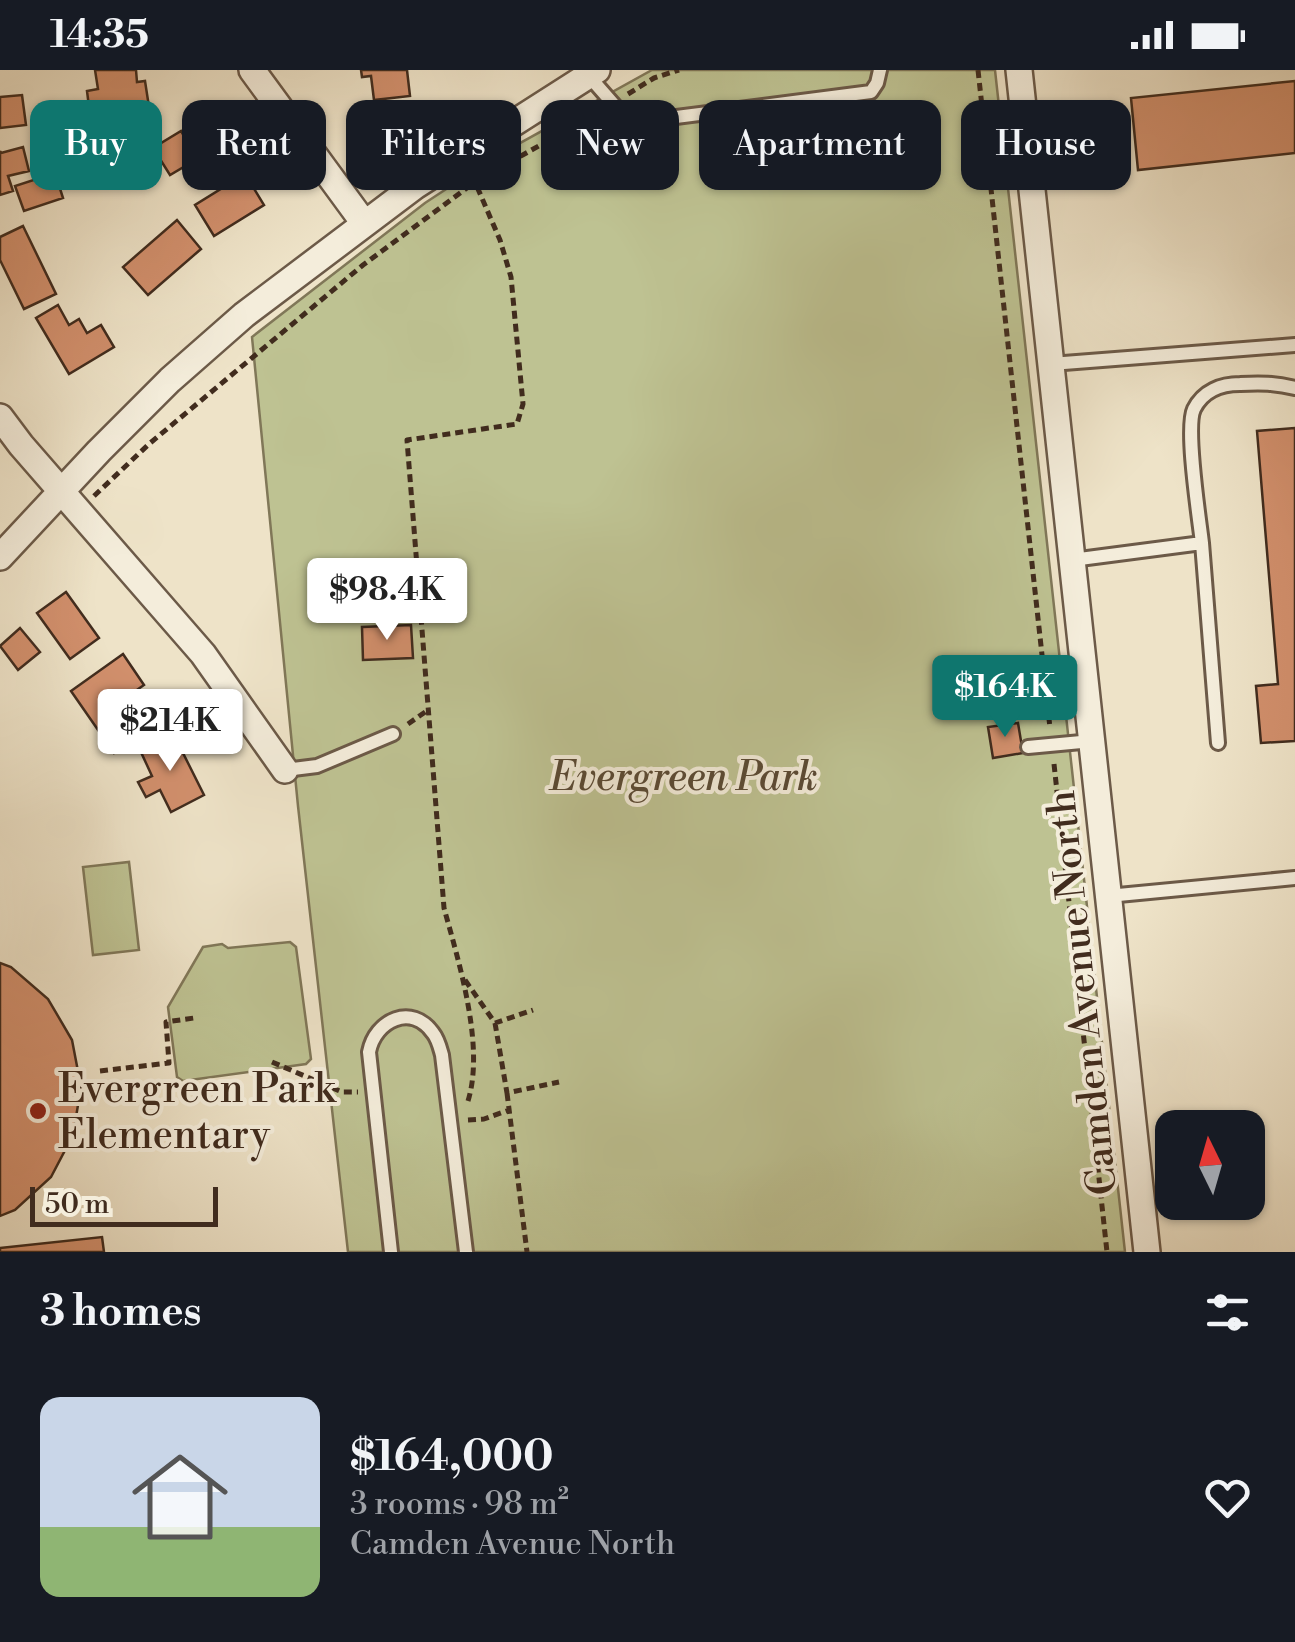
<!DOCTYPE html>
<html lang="en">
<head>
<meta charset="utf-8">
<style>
	:root { --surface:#171b24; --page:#242831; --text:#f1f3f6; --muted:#9ea1a6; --line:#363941; --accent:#0f766e }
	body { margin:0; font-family:"Libre Bodoni",serif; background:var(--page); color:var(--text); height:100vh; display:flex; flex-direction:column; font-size:38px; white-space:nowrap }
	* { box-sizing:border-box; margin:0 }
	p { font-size:32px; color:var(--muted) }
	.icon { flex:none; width:55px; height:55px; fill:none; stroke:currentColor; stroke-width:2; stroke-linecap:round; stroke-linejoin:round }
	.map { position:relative; height:1182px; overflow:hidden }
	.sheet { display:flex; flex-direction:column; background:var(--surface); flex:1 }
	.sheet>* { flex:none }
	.banner { position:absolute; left:30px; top:30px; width:1235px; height:90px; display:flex; gap:20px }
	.needle { width:65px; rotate:355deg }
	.controls { position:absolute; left:1155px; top:1040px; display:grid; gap:20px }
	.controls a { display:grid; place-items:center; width:110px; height:110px; border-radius:20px; background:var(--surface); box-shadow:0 2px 8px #0004; font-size:50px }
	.scale { position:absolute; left:30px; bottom:25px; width:188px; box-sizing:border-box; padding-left:10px; border:5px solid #412c1e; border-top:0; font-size:28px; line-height:35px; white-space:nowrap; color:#412c1e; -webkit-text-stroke:8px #f4eddb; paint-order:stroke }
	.price { position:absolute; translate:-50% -85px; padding:0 22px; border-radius:10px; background:#fff; color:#222; font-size:32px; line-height:65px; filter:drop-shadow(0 2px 5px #0008) }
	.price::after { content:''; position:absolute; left:50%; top:60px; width:30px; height:22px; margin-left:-15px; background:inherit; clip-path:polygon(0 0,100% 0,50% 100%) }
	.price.on { background:var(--accent); color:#fff }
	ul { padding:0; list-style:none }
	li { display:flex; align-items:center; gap:30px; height:250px; padding:0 40px }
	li+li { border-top:2px solid var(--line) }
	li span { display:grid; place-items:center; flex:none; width:280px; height:200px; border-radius:20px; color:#555 }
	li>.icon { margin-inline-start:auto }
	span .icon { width:120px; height:120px; fill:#fffc; stroke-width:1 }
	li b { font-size:42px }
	h2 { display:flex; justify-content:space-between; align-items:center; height:120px; padding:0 40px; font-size:42px }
	.pill { padding:0 35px; border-radius:20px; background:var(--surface); box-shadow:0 2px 8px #0004; font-size:35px; line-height:90px }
	.pill.on { background:var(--accent); color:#fff }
	.status { display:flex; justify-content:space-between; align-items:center; height:70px; padding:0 50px; background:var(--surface); direction:ltr }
	.status svg { height:28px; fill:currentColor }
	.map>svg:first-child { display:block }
	.green { fill:#bec292; stroke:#807758; stroke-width:2.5 }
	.building { fill:#d18f6c; stroke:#412c1e; stroke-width:2.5 }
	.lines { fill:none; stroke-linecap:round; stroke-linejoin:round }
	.lane-casing { stroke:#6c5a48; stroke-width:18 }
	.street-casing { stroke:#6c5a48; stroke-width:30 }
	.path { stroke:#412c1e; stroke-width:5; stroke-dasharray:8 5; stroke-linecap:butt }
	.lane { stroke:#f4eddb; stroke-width:12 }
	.street { stroke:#f4eddb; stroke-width:25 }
	.poi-dot { fill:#8f2418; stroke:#f4eddb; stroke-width:4 }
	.labels { text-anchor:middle; stroke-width:8; stroke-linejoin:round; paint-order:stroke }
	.park-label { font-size:40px; font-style:italic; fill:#5a4a35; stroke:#f4eddb }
	.street-label { font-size:40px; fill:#412c1e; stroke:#f4eddb }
	.poi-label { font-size:40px; fill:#412c1e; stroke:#f4eddb; text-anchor:start }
</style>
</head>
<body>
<div class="status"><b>14:35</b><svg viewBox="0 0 49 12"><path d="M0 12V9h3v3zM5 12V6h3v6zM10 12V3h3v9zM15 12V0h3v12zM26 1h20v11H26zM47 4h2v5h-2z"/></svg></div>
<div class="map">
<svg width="1295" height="1182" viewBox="0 0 1295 1182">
	<rect width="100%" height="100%" fill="#eee3c8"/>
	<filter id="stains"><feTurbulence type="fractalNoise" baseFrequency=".002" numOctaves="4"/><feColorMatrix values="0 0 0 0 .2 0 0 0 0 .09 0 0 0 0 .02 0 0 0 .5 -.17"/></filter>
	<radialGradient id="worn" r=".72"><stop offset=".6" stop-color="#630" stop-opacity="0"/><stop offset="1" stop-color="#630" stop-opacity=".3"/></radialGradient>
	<path class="green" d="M652 0H995L1125 1182H348L298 736 252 267 425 133 495 87Z
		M129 792 139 880 93 885 83 797Z
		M290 872 296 877 311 989 306 994 183 1011 177 1007 168 937 203 877 222 874 228 878Z"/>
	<path class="building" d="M95 0H136L137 12 145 11 149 37 90 45 87 21 98 19Z
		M361 0H407L410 26 374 30 371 6 362 7Z
		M1295 11V83L1138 100 1131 28Z
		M22 25 26 55 0 58V27Z
		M110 57 129 81 104 100 86 77Z
		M181 61 197 89 170 105 153 78Z
		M23 77 29 101 8 106 13 121 0 125V81L1 83Z
		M55 103 63 128 24 141 15 116Z
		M245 104 264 135 214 166 195 135Z
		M177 150 201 179 148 225 123 197Z
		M23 156 56 224 24 239 0 190V167Z
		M58 235 69 255 79 249 87 263 101 255 114 277 69 304 36 248Z
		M1295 358V671L1261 673 1256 616 1278 614 1257 361Z
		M66 522 99 568 70 589 37 543Z
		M411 555 413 588 363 590 362 557Z
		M20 558 40 582 18 600 0 576Z
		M123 584 144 615 121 631 143 663 114 683 71 621Z
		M1018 653 1023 683 993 688 988 657Z
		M173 663 204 725 171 742 160 720 146 727 138 712 152 706 140 680Z
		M0 893 11 897 48 929 72 970 81 1017 73 1065 51 1107 15 1140 0 1146Z
		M102 1167 104 1182H0V1178Z"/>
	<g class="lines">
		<defs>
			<path id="lane" d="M588 5 623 45 637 52 871 22 877 13 880 0
				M1051 294 1295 275
				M1202 473 1218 673
				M1072 490 1202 473C1199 447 1185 358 1194 339 1203 321 1221 314 1240 314 1260 313 1276 313 1295 318
				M1028 677 1092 671
				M285 700 317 696 393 664
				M1108 826 1295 808
				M391 1182 369 982C375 950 412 933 433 963 438 969 440 978 442 985L466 1182"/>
			<path id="street" d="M252 0 364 153
				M1019 0 1147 1182
				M0 347 21 375 203 584 285 700
				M0 487 99 381 170 310 244 245 415 116 597 0"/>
		</defs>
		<use href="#lane" class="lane-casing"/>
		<use href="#street" class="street-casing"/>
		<path class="path" d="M978 0 1050 658
			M628 24 654 8 679 0
			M94 426 149 374 363 195 475 112 597 43
			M408 654 428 640
			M1054 694 1107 1182
			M465 910 495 953 533 940
			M495 953 507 1023 559 1012
			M272 992 342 1022H358
			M100 1001 169 993 166 952 194 948
			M507 1023 527 1182
			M468 1031C485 976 459 893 444 838L407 370 517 354 523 334 511 207 500 170 475 112
			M468 1050 484 1049 509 1040"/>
		<use href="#lane" class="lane"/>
		<use href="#street" class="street"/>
	</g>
	<circle class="poi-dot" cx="38" cy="1041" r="10"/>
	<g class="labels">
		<g class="park-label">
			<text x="684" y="720">Evergreen Park</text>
		</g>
		<g class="street-label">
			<text transform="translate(1081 923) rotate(-96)" y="14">Camden Avenue North</text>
		</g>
		<g class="poi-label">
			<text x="58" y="1032">Evergreen Park<tspan x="58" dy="46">Elementary</tspan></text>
		</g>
	</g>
	<rect width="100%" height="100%" filter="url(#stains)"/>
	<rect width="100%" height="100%" fill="url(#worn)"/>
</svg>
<div class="controls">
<a><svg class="needle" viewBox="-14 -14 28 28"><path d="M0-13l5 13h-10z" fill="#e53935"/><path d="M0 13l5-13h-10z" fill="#9ea1a6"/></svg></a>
</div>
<div class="scale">50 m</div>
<b class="price" style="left:387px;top:573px">$98.4K</b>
<b class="price on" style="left:1005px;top:670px">$164K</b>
<b class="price" style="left:170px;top:704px">$214K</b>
<div class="banner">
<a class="pill on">Buy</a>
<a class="pill">Rent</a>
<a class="pill">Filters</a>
<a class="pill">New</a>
<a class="pill">Apartment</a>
<a class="pill">House</a>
</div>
</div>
<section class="sheet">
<h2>3 homes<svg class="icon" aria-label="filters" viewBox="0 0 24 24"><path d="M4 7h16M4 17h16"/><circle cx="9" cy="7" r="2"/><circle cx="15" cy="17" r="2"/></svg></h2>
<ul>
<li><span style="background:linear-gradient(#c9d6e8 65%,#8fb573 0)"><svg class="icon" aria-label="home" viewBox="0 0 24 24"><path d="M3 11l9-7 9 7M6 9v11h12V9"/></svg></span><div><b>$164,000</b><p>3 rooms · 98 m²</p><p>Camden Avenue North</p></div><svg class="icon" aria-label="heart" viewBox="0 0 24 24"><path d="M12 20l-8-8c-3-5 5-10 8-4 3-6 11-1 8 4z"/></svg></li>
</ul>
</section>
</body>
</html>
